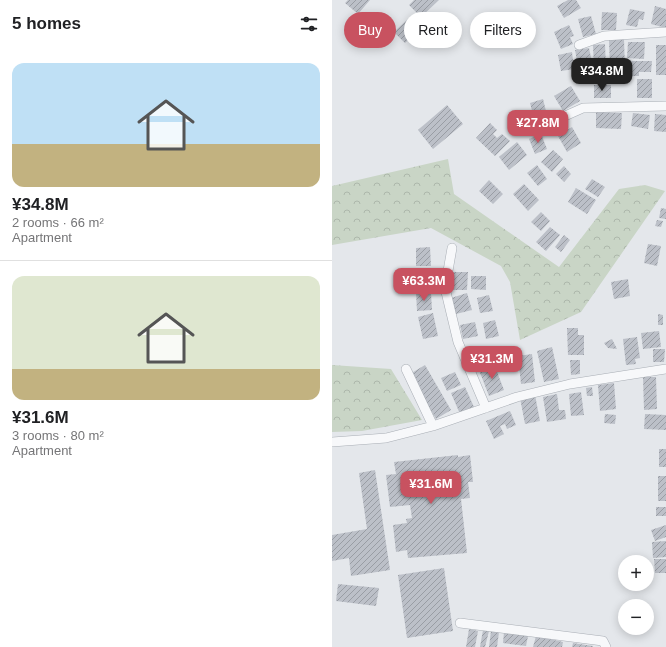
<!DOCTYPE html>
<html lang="en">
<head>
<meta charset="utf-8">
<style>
	:root { --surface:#fff; --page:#f2f2f2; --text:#202124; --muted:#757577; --line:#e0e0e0; --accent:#c85260 }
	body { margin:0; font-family:Helvetica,sans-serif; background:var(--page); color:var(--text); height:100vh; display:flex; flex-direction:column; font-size:15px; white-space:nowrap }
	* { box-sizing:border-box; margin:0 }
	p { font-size:13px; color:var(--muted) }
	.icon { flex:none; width:22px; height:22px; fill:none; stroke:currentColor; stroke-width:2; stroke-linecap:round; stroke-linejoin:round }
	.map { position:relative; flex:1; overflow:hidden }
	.side { display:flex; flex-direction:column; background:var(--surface); width:332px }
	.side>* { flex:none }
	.banner { position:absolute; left:12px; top:12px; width:262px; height:36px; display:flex; gap:8px }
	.tools { position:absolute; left:286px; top:555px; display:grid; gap:8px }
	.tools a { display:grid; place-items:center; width:36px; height:36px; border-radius:50%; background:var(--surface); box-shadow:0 2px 10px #0003; font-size:20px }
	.price { position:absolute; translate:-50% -34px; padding:0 9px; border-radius:8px; background:var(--accent); color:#fff; font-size:13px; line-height:26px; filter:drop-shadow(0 1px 2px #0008) }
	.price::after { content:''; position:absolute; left:50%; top:24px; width:12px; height:9px; margin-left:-6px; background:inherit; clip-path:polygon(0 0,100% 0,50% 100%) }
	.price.active { background:#222; color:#fff }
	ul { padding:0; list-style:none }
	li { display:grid; align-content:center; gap:8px; height:212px; padding:0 12px }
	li+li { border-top:1px solid var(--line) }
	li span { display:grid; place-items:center; height:124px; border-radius:12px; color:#555 }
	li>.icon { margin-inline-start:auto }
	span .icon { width:72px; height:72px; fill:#fffc; stroke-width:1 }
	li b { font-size:17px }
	h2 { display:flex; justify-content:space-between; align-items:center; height:48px; padding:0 12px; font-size:17px }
	.tag { padding:0 14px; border-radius:18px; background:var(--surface); box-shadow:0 2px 10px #0003; font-size:14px; line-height:36px }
	.tag.active { background:var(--accent); color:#fff }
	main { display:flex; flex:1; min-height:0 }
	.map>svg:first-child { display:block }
	.forest { fill:url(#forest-crowns) }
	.building { fill:url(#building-hatch) }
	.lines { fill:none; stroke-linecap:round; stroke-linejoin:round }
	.minor-casing { stroke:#a9aeb5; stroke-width:10 }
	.minor { stroke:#f7f8fa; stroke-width:9 }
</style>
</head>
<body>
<main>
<section class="side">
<h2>5 homes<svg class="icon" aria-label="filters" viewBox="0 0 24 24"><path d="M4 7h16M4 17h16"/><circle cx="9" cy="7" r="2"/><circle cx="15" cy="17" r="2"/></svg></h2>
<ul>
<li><span style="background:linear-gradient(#bfe0f5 65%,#c2b280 0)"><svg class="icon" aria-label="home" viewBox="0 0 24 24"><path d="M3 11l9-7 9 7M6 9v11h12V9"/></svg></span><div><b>¥34.8M</b><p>2 rooms · 66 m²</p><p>Apartment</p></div></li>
<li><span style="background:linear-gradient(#dfe7d0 75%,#c2b280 0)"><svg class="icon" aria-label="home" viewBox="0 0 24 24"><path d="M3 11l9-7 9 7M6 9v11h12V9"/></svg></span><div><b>¥31.6M</b><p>3 rooms · 80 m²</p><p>Apartment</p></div></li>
</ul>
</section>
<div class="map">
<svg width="334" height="647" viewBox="0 0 334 647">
	<defs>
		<pattern id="forest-crowns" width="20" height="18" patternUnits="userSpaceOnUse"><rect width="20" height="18" fill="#c9d5c6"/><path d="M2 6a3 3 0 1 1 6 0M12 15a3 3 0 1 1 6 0" fill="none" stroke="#adb7ab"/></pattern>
		<pattern id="building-hatch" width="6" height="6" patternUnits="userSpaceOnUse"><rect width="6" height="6" fill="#bcc0c8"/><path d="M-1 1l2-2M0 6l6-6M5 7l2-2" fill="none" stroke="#999da4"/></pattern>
	</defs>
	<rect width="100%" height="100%" fill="#e4e7eb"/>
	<path class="forest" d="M116 159 122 194 227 267 287 189 313 185 333 191 249 312 188 340 178 282 169 266 99 228 0 245V186Z
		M0 365 59 369 90 420 30 431 0 432Z"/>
	<path class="building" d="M16 0H38L26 14 13 3Z
		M82 0H107L89 17 77 5Z
		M236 0H244L249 8 232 18 225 6Z
		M323 6 334 9V28L319 24Z
		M298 9 313 12 311 20 307 19 305 27 294 25Z
		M270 12 285 13 284 30H269Z
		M79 16 90 27 73 43 62 32Z
		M259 16 264 34 251 37 246 19Z
		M237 25 242 36 238 37 241 44 229 49 222 32Z
		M277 39H292L293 71 278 72Z
		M296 42H313L312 59 295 58Z
		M273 44 274 68H262L261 45Z
		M324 45H334V75H324Z
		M257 48 260 62 255 63 258 74 248 76 243 50Z
		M240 52 242 69 229 71 226 55Z
		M295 61H320L319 72H307V76H295Z
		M305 79H320V98H305Z
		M262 85H279V98H262Z
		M239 86 248 101 231 111 222 96Z
		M211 99 216 119 203 122 198 103Z
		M115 105 131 124 101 149 86 130Z
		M264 112 290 113 289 129 264 128Z
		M301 113 318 115 316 129 299 126Z
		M323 114 334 115V132L322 131Z
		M158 123 165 130 161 134 165 138 170 134 178 141 163 156 144 138Z
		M240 127 249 143 235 152 226 136Z
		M209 134 215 149 203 154 197 139Z
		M185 142 195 155 177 170 167 157Z
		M221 150 231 159 220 172 209 162Z
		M205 165 215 179 206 186 195 173Z
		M232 166 239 174 232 182 224 174Z
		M260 179 273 187 266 197 253 189Z
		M157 180 171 194 161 204 147 191Z
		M192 184 207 200 196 211 181 194Z
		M244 188 264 200 255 214 236 202Z
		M329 208 334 209V219L327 218Z
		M209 212 218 221 209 231 199 222Z
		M325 220 331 221 329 227 323 226Z
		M218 227 228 235 214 251 204 242Z
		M232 235 238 240 229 252 223 247Z
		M316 244 329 246 325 266 312 263Z
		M98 247 99 266H84V248Z
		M85 271 106 272 105 289 84 288Z
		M119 272H136L135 290H119Z
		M139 276H154V290L139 289Z
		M296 279 298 296 282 299 279 282Z
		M84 293H99L100 310 85 311Z
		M135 293 140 310 124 314 119 298Z
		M157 295 161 311 148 313 145 298Z
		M101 313 106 336 91 339 86 317Z
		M326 314 331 315V325H326Z
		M163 320 167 336 154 339 151 323Z
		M143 322 146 336 131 339 128 325Z
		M235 328H246V335H252V355H236Z
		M327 331 329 347 311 349 309 333Z
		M305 337 308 358 303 359 304 364 294 365 291 339Z
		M280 339 285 349 276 348 272 343Z
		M220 347 227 379 212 382 205 351Z
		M321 349H333L332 362H321Z
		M200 354 203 382 189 384 186 356Z
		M238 360H248V374L239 375Z
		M162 364 172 390 157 396 147 370Z
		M93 365 119 410 104 419 78 374Z
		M123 372 129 385 115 391 109 378Z
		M311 377H324L325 409 312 410Z
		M282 383 284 409 268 411 266 385Z
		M133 387 142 407 128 414 119 393Z
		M260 387 261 396H255L254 388Z
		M249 392 252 415 239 416 237 394Z
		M225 394 227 410H233L234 419 215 422 211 397Z
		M203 395 208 421 193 424 188 398Z
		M178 411 184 425 175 429 173 424 168 426 172 434 162 439 154 421Z
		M273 414 284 415 283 424 272 423Z
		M313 414 334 415V430L312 429Z
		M327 449H334V467H327Z
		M126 455V457L138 455 141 482H136L138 498 129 499 135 553 76 558 75 550 64 552 61 525 75 523 74 519 80 518 78 505 58 507 54 475 64 474 62 462Z
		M43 470 58 570 19 576 17 558 0 561V535L35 529 27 473Z
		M326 476H334V501H326Z
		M324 507H334V516H324Z
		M334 525V537L323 541 319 530Z
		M334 541V557L321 558 320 542Z
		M322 559H334V573H323Z
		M112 568 121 631 75 638 66 575Z
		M6 584 47 588 44 606 4 601Z
		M137 629 146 631 143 647H134Z
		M151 630 157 631 153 647H148Z
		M159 631 167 632 165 647H157Z
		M172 632 196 636 194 646 171 643Z
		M204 636 231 642 230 647H201Z
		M241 643 261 646V647H240Z"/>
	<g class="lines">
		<defs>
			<path id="minor" d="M247 45 272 36 334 32
				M215 124 251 108 334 106
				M120 248 113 288 126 342 154 408
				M74 369 101 426
				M0 442 54 438 101 426 185 397 238 384 334 369
				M128 623 271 641 274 647"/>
		</defs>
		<use href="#minor" class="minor-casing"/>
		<use href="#minor" class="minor"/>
	</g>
</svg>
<div class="tools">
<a>+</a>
<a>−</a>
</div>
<b class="price active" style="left:270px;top:92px">¥34.8M</b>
<b class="price" style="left:206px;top:144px">¥27.8M</b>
<b class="price" style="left:92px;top:302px">¥63.3M</b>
<b class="price" style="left:160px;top:380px">¥31.3M</b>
<b class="price" style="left:99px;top:505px">¥31.6M</b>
<div class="banner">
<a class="tag active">Buy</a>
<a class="tag">Rent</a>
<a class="tag">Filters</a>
</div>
</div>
</main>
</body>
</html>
